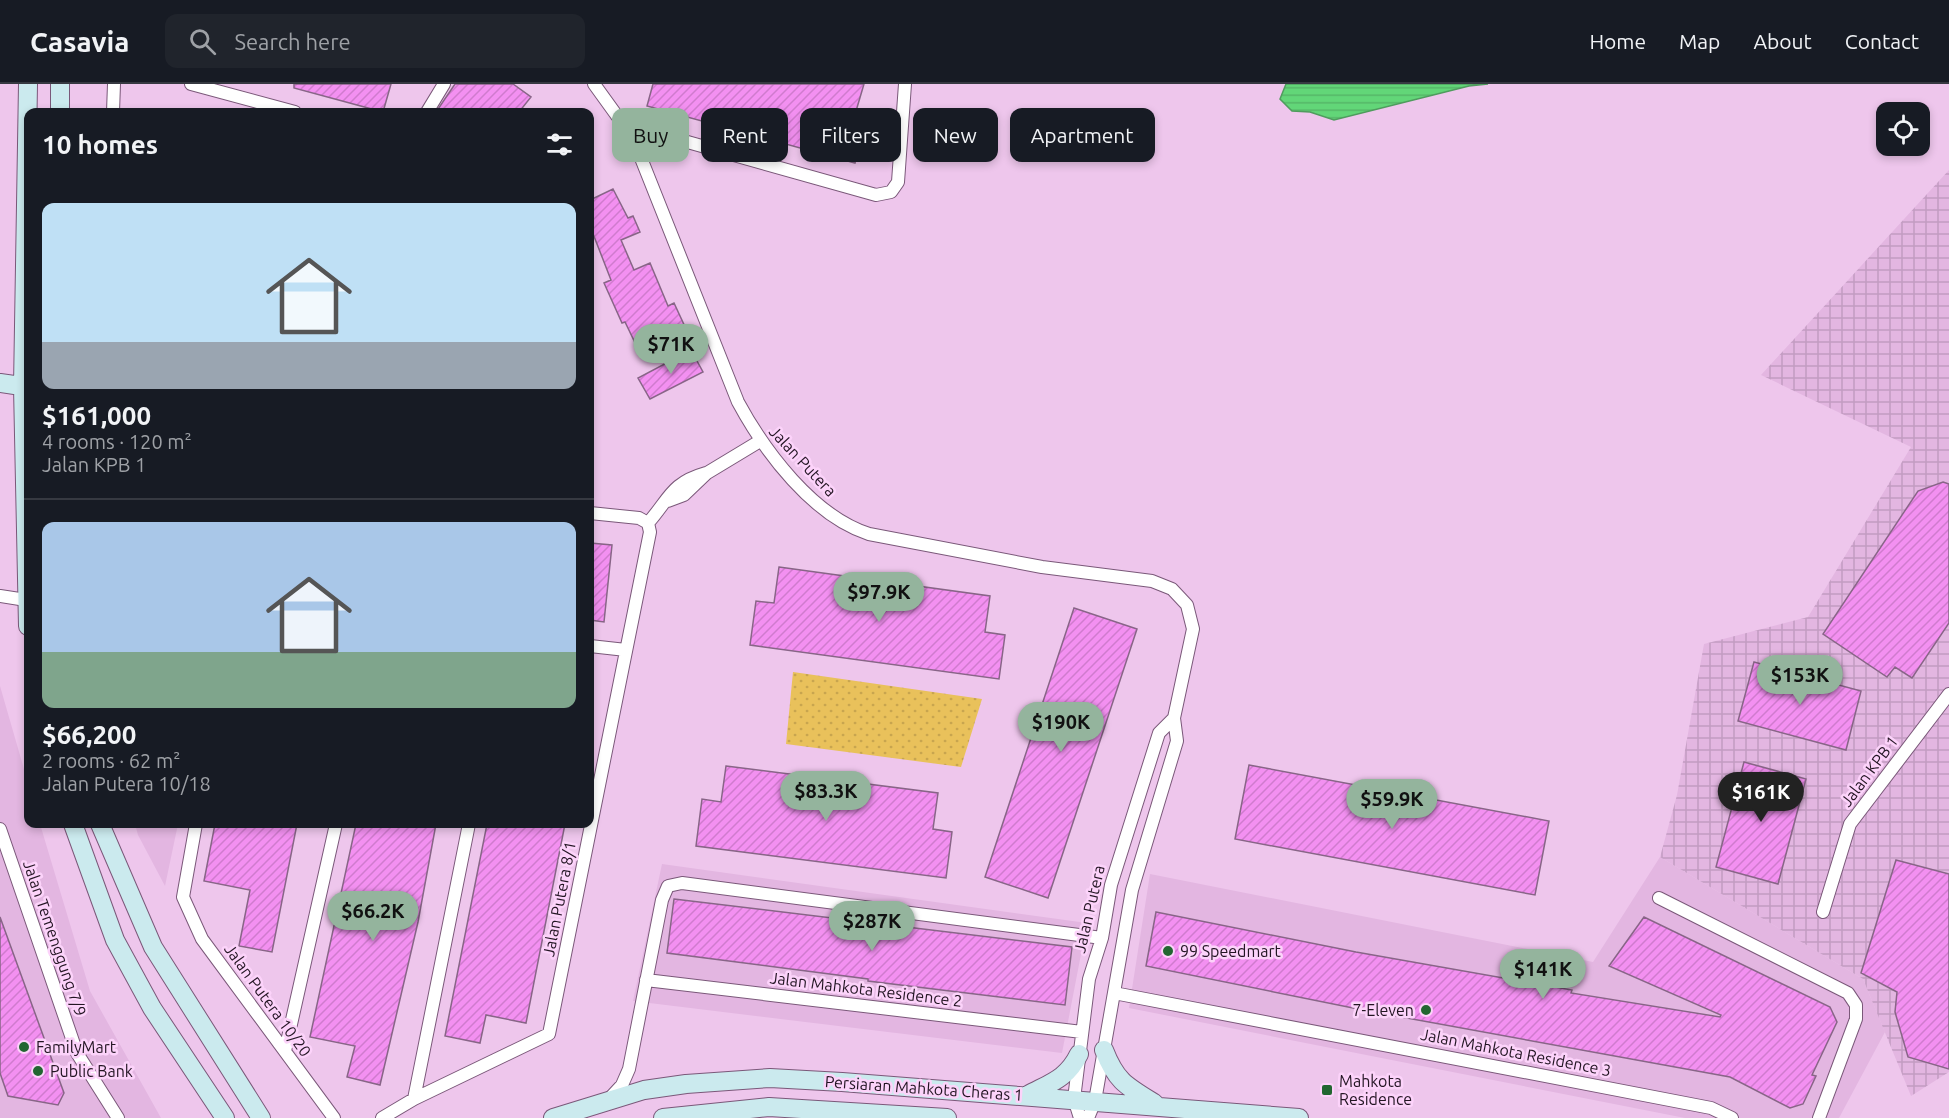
<!DOCTYPE html>
<html lang="en">
<head>
<meta charset="utf-8">
<style>
	:root { --surface:#171b24; --page:#20242c; --text:#f1f3f6; --muted:#9ea1a6; --line:#363941; --accent:#94b49d }
	body { margin:0; font-family:Ubuntu,sans-serif; background:var(--page); color:var(--text); height:100vh; display:flex; flex-direction:column; font-size:22px; white-space:nowrap }
	* { box-sizing:border-box; margin:0 }
	p { font-size:20px; color:var(--muted) }
	.icon { flex:none; width:33px; height:33px; fill:none; stroke:currentColor; stroke-width:2; stroke-linecap:round; stroke-linejoin:round }
	.map { position:relative; flex:1; overflow:hidden }
	.side { position:absolute; left:24px; top:24px; width:570px; height:720px; display:flex; flex-direction:column; background:var(--surface); border-radius:12px; box-shadow:0 3px 9px #0003 }
	.side>* { flex:none }
	.banner { position:absolute; left:612px; top:24px; width:570px; height:54px; display:flex; gap:12px }
	.buttons { position:absolute; left:1876px; top:18px; display:grid; gap:12px }
	.buttons a { display:grid; place-items:center; width:54px; height:54px; border-radius:12px; background:var(--surface); box-shadow:0 3px 9px #0003; font-size:30px }
	.price { position:absolute; translate:-50% -51px; padding:0 14px; border-radius:21px; background:var(--accent); color:#111; font-size:20px; line-height:39px; filter:drop-shadow(0 2px 3px #0008) }
	.price::after { content:''; position:absolute; left:50%; top:36px; width:18px; height:14px; margin-left:-9px; background:inherit; clip-path:polygon(0 0,100% 0,50% 100%) }
	.price.current { background:#222; color:#fff }
	ul { padding:0; list-style:none }
	li { display:grid; align-content:center; gap:12px; height:318px; padding:0 18px }
	li+li { border-top:2px solid var(--line) }
	li span { display:grid; place-items:center; height:186px; border-radius:12px; color:#555 }
	li>.icon { margin-inline-start:auto }
	span .icon { width:108px; height:108px; fill:#fffc; stroke-width:1 }
	li b { font-size:26px }
	h2 { display:flex; justify-content:space-between; align-items:center; height:72px; padding:0 18px; font-size:26px }
	.pill { padding:0 21px; border-radius:12px; background:var(--surface); box-shadow:0 3px 9px #0003; font-size:21px; line-height:54px }
	.pill.current { background:var(--accent); color:#111 }
	header { display:flex; align-items:center; gap:36px; box-sizing:border-box; height:84px; padding:0 30px; background:var(--surface); border-bottom:2px solid var(--line) }
	header strong { font-size:28px }
	nav { display:flex; gap:33px; margin-inline-start:auto; font-size:21px }
	.search { width:420px; height:54px; background:var(--page); display:flex; align-items:center; gap:15px; box-sizing:border-box; padding:0 21px; border-radius:12px; color:var(--muted); font-size:22px }
	.map>svg:first-child { display:block }
	.built { fill:#e3b6e1 }
	.industrial { fill:url(#industrial-grid) }
	.green { fill:url(#green-dots) }
	.water { fill:url(#water-rules); stroke:#4f9c5e; stroke-width:1.5 }
	.building { fill:url(#building-hatch); stroke:#886587; stroke-width:1.5 }
	.lines { fill:none; stroke-linecap:round; stroke-linejoin:round }
	.street-casing { stroke:#7a5879; stroke-width:14 }
	.secondary-casing { stroke:#7a5879; stroke-width:20 }
	.street { stroke:#fff; stroke-width:12 }
	.secondary { stroke:#cbeaee; stroke-width:18 }
	.poi-dot { fill:#226631; stroke:#fcd3fa; stroke-width:2 }
	.labels { text-anchor:middle; stroke-width:5; stroke-linejoin:round; paint-order:stroke }
	.street-label { font-size:16px; fill:#231523; stroke:#fcd3fa }
	.poi-label { font-size:16px; fill:#231523; stroke:#fcd3fa; text-anchor:start }
</style>
</head>
<body>
<header>
<strong>Casavia</strong>
<div class="search"><svg class="icon" aria-label="search" viewBox="0 0 24 24"><circle cx="10" cy="10" r="6"/><path d="M15 15l6 6"/></svg>Search here</div>
<nav><a>Home</a><a>Map</a><a>About</a><a>Contact</a></nav>
</header>
<div class="map">
<svg width="1949" height="1034" viewBox="0 0 1949 1034">
	<defs>
		<pattern id="industrial-grid" width="8" height="8" patternUnits="userSpaceOnUse" patternTransform="scale(1.5)"><rect width="8" height="8" fill="#e3b6e1"/><path d="M0 4h8M4 0v8" fill="none" stroke="#c29cc1"/></pattern>
		<pattern id="green-dots" width="8" height="8" patternUnits="userSpaceOnUse" patternTransform="scale(1.5)"><rect width="8" height="8" fill="#e9c15b"/><path d="M2 2h.1M6 6h.1" fill="none" stroke="#c8a54f" stroke-width="1.8" stroke-linecap="round"/></pattern>
		<pattern id="water-rules" width="6" height="5" patternUnits="userSpaceOnUse" patternTransform="scale(1.5)"><rect width="6" height="5" fill="#62d678"/><path d="M0 2.5h6" fill="none" stroke="#55b768"/></pattern>
		<pattern id="building-hatch" width="6" height="6" patternUnits="userSpaceOnUse" patternTransform="scale(1.5)"><rect width="6" height="6" fill="#f390f1"/><path d="M-1 1l2-2M0 6l6-6M5 7l2-2" fill="none" stroke="#d07bce"/></pattern>
	</defs>
	<rect width="100%" height="100%" fill="#eec6ec"/>
	<path class="built" d="M0 602 28 699V740H40L90 907 161 1034H0Z
		M135 740H178L165 802 138 751Z
		M1660 773 1863 895 1885 948 1839 1034H1685L1129 924 1150 790 1593 878Z
		M662 780 1087 839 1062 969 633 917Z"/>
	<path class="industrial" d="M1949 86V988L1911 1012 1863 895 1660 773 1677 711 1704 560 1808 533 1911 363 1761 291Z"/>
	<path class="green" d="M793 588 982 615 961 683 786 660Z"/>
	<path class="water" d="M1286 0H1488L1469 2 1334 36 1310 28 1292 27 1280 15Z"/>
	<path class="building" d="M294 0H391L383 28 294 4Z
		M455 0H513L531 13 519 28H436Z
		M653 0H864L851 44 864 47 855 79 647 22Z
		M613 105 628 134 633 132 640 148 621 156 634 186 650 179 668 222 674 219 686 245 639 267 625 238 622 239 604 199 611 196 590 142V116Z
		M691 266 703 288 650 315 638 294Z
		M1943 398 1949 400V539L1912 594 1895 583 1887 593 1823 550 1918 407Z
		M590 459 612 461 604 538 590 536Z
		M779 483 990 512 985 548 1005 551 999 595 750 561 756 517 774 519Z
		M1074 524 1137 545 1048 814 985 793Z
		M1754 578 1861 607 1846 666 1738 637Z
		M1744 678 1806 695 1778 800 1716 783Z
		M1249 681 1549 737 1535 811 1235 755Z
		M726 682 938 709 933 745 952 748 946 794 696 762 702 715 721 718Z
		M215 740H297L272 868 239 862 250 806 204 797Z
		M356 740H436L418 838 380 1001 347 993 355 962 310 953Z
		M487 740H565L526 939 486 931 480 959 445 952Z
		M1896 776 1949 790V985L1908 973 1895 928 1897 908 1861 889Z
		M674 815 1072 863 1065 921 868 897V895L667 869Z
		M1156 828 1356 868 1572 906 1571 909 1720 933 1721 931 1609 882 1644 833 1830 923 1837 938 1812 991 1816 992 1803 1020 1790 1024 1730 993 1363 926 1146 882Z
		M0 833 64 1009 58 1021 8 1012 0 989Z"/>
	<g class="lines">
		<defs>
			<path id="street" d="M191 0 295 28
				M594 0 633 54 738 318C765 368 813 432 869 450L1042 483 1152 497 1172 505 1187 521 1193 545 1174 634 1177 657 1132 806 1095 1017 1088 1034
				M113 28 114 0
				M427 28 444 0
				M633 54 659 50 876 111 891 108 898 98 905 0
				M668 417 684 411 707 389 760 357
				M590 429 639 434 648 439
				M648 439C670 414 671 399 706 389
				M0 512 26 516
				M590 562 626 566
				M196 740 183 813 202 855 334 1034
				M0 745 77 969 118 1034
				M1659 814 1848 909 1856 921V935L1819 1034
				M1823 828 1850 740 1949 610
				M646 896 1082 948
				M1114 909 1711 1024 1732 1034
				M285 967 336 740
				M414 1015 469 740
				M609 1015 622 1001 629 985 662 816 668 802 682 799 1102 854
				M382 1034 414 1015 549 950 650 448 648 439
				M1080 1034 1074 1015 1089 895 1102 854 1111 801 1159 649 1174 634"/>
			<path id="secondary" d="M28 0 23 303 28 542
				M60 28V0
				M0 299 28 303
				M73 740 115 856 152 924 225 1034
				M100 740 153 863 261 1034
				M1104 966C1116 997 1126 1002 1154 1019
				M1028 1011C1050 999 1067 995 1079 970
				M553 1034 644 1006 686 1000 770 994 842 998 1299 1034
				M663 1034 769 1023 947 1034"/>
		</defs>
		<use href="#street" class="street-casing"/>
		<use href="#secondary" class="secondary-casing"/>
		<use href="#street" class="street"/>
		<use href="#secondary" class="secondary"/>
	</g>
	<g class="poi-dot">
		<circle cx="1168" cy="867" r="6"/>
		<circle cx="1426" cy="926" r="6"/>
		<circle cx="24" cy="963" r="6"/>
		<circle cx="38" cy="987" r="6"/>
		<rect x="1321" y="1000" width="12" height="12" rx="3"/>
	</g>
	<g class="labels">
		<g class="street-label">
			<text transform="translate(803 377) rotate(47)" y="6">Jalan Putera</text>
			<text transform="translate(1869 687) rotate(-53)" y="6">Jalan KPB 1</text>
			<text transform="translate(559 815) rotate(-79)" y="6">Jalan Putera 8/1</text>
			<text transform="translate(1089 825) rotate(-77)" y="6">Jalan Putera</text>
			<text transform="translate(55 854) rotate(71)" y="6">Jalan Temenggung 7/9</text>
			<text transform="translate(866 905) rotate(7)" y="6">Jalan Mahkota Residence 2</text>
			<text transform="translate(268 916) rotate(54)" y="6">Jalan Putera 10/20</text>
			<text transform="translate(1516 968) rotate(11)" y="6">Jalan Mahkota Residence 3</text>
			<text transform="translate(924 1004) rotate(4)" y="6">Persiaran Mahkota Cheras 1</text>
		</g>
		<g class="poi-label">
			<text x="1180" y="873">99 Speedmart</text>
			<text x="1414" y="932" text-anchor="end">7-Eleven</text>
			<text x="36" y="969">FamilyMart</text>
			<text x="50" y="993">Public Bank</text>
			<text x="1339" y="1003">Mahkota<tspan x="1339" dy="18">Residence</tspan></text>
		</g>
	</g>
</svg>
<div class="buttons">
<a><svg class="icon" aria-label="locate" viewBox="0 0 24 24"><circle cx="12" cy="12" r="6"/><path d="M12 2v4M12 18v4M2 12h4M18 12h4"/></svg></a>
</div>
<b class="price" style="left:671px;top:291px">$71K</b>
<b class="price" style="left:879px;top:539px">$97.9K</b>
<b class="price" style="left:1800px;top:622px">$153K</b>
<b class="price" style="left:1061px;top:669px">$190K</b>
<b class="price" style="left:826px;top:738px">$83.3K</b>
<b class="price current" style="left:1761px;top:739px">$161K</b>
<b class="price" style="left:1392px;top:746px">$59.9K</b>
<b class="price" style="left:373px;top:858px">$66.2K</b>
<b class="price" style="left:872px;top:868px">$287K</b>
<b class="price" style="left:1543px;top:916px">$141K</b>
<div class="banner">
<a class="pill current">Buy</a>
<a class="pill">Rent</a>
<a class="pill">Filters</a>
<a class="pill">New</a>
<a class="pill">Apartment</a>
</div>
<section class="side">
<h2>10 homes<svg class="icon" aria-label="filters" viewBox="0 0 24 24"><path d="M4 7h16M4 17h16"/><circle cx="9" cy="7" r="2"/><circle cx="15" cy="17" r="2"/></svg></h2>
<ul>
<li><span style="background:linear-gradient(#bfe0f5 75%,#9aa5b1 0)"><svg class="icon" aria-label="home" viewBox="0 0 24 24"><path d="M3 11l9-7 9 7M6 9v11h12V9"/></svg></span><div><b>$161,000</b><p>4 rooms · 120 m²</p><p>Jalan KPB 1</p></div></li>
<li><span style="background:linear-gradient(#a9c7e8 70%,#7fa58c 0)"><svg class="icon" aria-label="home" viewBox="0 0 24 24"><path d="M3 11l9-7 9 7M6 9v11h12V9"/></svg></span><div><b>$66,200</b><p>2 rooms · 62 m²</p><p>Jalan Putera 10/18</p></div></li>
</ul>
</section>
</div>
</body>
</html>
